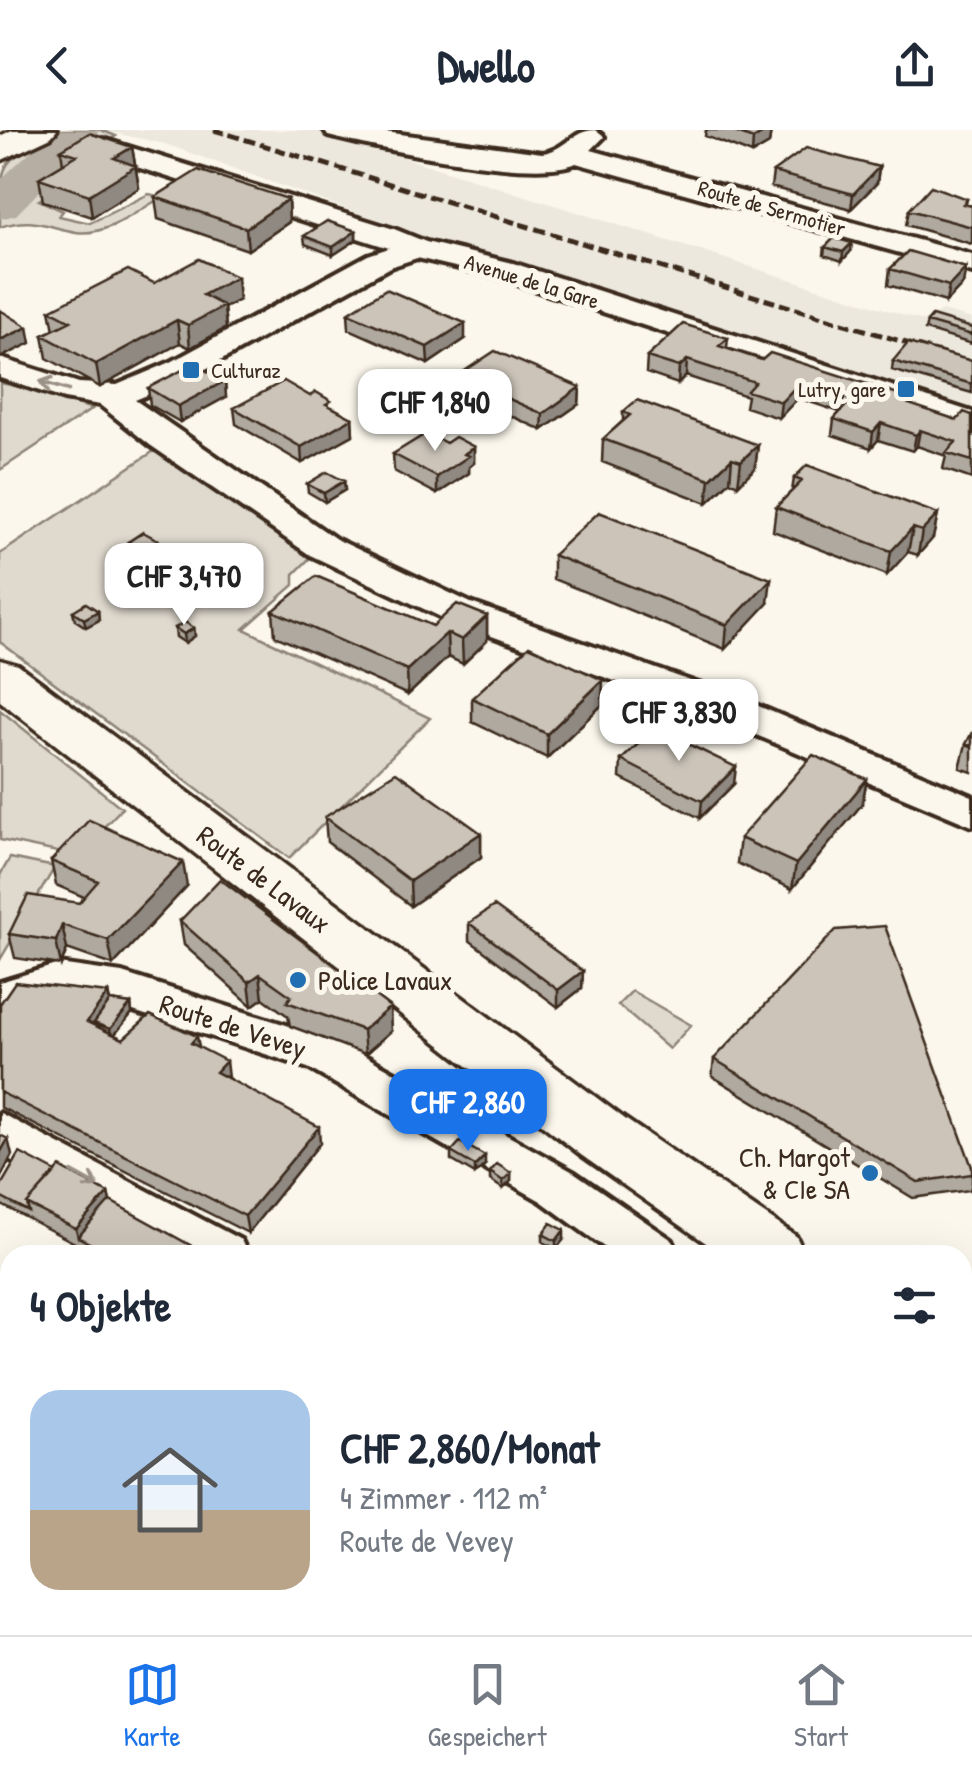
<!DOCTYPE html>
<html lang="de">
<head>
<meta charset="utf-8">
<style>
	:root { --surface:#fff; --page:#f6f6f7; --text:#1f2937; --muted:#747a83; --line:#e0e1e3; --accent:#1a73e8 }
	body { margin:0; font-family:"Patrick Hand",sans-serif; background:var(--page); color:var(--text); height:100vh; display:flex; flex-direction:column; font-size:38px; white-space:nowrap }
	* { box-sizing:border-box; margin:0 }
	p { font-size:32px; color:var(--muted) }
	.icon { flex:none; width:55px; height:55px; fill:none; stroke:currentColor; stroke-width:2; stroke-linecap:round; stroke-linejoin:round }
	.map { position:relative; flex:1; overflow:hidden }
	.drawer { position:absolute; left:0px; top:1115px; width:972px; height:390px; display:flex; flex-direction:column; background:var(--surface); border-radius:30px 30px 0 0; box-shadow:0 10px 40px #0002 }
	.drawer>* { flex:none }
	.price { position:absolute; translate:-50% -85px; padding:0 22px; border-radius:20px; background:#fff; color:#222; font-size:32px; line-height:65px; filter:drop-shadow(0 2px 5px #0008) }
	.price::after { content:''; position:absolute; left:50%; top:60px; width:30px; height:22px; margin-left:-15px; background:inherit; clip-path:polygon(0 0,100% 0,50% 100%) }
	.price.on { background:var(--accent); color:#fff }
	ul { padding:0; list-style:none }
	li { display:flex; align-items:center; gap:30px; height:250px; padding:0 30px }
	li+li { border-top:2px solid var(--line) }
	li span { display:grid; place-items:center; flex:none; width:280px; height:200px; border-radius:30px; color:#555 }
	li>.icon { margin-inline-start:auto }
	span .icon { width:120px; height:120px; fill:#fffc; stroke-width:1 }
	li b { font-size:42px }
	h2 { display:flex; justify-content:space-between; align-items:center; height:120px; padding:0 30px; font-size:42px }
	header { display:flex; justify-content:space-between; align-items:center; height:130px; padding:0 30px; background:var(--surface); font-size:45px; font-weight:800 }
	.tab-bar { display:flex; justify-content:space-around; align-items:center; height:140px; border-top:2px solid var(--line); background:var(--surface); font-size:28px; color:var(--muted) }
	.tab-bar a { display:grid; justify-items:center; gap:5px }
	.tab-bar .on { color:var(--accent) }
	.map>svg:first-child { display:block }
	.built { fill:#ede8dd }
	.green { fill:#dfd9ce; stroke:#8d8276; stroke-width:2.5 }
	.water { fill:#b6aea2; stroke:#85796d; stroke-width:2.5 }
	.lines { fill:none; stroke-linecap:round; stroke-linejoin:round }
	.river { fill:#b6aea2; fill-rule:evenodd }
	.pedestrian-casing { stroke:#3b2a1e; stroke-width:8 }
	.minor-casing { stroke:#3b2a1e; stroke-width:8 }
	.secondary-casing { stroke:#3b2a1e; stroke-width:7 }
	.primary-casing { stroke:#3b2a1e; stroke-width:7 }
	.pedestrian { fill:#fbf7ec; fill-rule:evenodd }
	.minor { fill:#fbf7ec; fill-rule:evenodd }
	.secondary { fill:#fbf7ec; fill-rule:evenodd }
	.primary { fill:#fbf7ec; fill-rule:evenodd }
	.rail { stroke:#3b2a1e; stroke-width:5; stroke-dasharray:11 5; stroke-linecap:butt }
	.wall { fill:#afa99f; stroke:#3b2a1e; stroke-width:2.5 }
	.shaded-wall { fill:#8f8982; stroke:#3b2a1e; stroke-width:2.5 }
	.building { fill:#ccc4b9; stroke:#3b2a1e; stroke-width:2.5 }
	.oneway { stroke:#9b9085 }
	.poi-dot { fill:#1f6fb2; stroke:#fbf7ec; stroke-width:4 }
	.labels { text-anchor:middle; stroke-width:10; stroke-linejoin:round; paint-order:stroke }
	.far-street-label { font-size:22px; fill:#3b2a1e; stroke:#fbf7ec }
	.far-poi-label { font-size:22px; fill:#3b2a1e; stroke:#fbf7ec; text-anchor:start }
	.street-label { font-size:28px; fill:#3b2a1e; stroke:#fbf7ec }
	.poi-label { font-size:28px; fill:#3b2a1e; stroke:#fbf7ec; text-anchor:start }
</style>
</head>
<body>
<header><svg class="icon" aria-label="back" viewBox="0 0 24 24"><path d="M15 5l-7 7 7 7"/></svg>Dwello<svg class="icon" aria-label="share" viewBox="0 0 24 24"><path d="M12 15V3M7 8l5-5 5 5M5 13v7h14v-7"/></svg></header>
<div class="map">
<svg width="972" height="1505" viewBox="0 0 972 1505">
	<rect width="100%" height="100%" fill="#fbf7ec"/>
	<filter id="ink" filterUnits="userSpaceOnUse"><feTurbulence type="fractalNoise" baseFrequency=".01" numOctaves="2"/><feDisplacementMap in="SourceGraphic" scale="20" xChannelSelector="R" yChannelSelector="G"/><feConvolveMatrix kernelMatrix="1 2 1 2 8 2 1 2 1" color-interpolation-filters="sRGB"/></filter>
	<g filter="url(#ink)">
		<path class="built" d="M101 0H316L923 191 942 181 972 189V293L416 119V104L165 14Z"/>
		<path class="green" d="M62 0H101L116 6 60 41 74 48 39 70 63 81 59 86 90 93 149 64 162 67C138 81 105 107 76 102 46 97 33 86 0 97 0 26 0 32 62 0Z
			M0 253 37 260 92 279 0 340Z
			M157 319 312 426 294 444V455L244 499 430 588 289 728 0 512V424Z
			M0 580 122 678 76 726 0 710Z
			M10 728 55 737 0 830V745Z
			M632 861 691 895 669 919 618 875Z"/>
		<path class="water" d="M0 1284 10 1286V1495H344L359 1505H0Z"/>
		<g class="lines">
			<path class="river" d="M53 0H100L16 85 0 89V50Z"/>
			<defs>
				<path id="pedestrian" d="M0 1179 10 1181V1215L0 1213Z
					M0 1226 10 1228V1264L0 1262Z
					M394 1495H447L451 1505H398Z"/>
				<path id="minor" d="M324 0H370L542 23C564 21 573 0 595 0L604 7 591 20 972 125V143L576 33C536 52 376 18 328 6Z
					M103 9 394 99 426 112 513 133 972 282V303L493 146 417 128 390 137 193 246 135 270 336 409 471 473 744 570 972 666V696L716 588 445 489 310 425 150 315 100 275 64 269 0 248V228L79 253 117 255 171 232 368 125 389 118 93 23 89 17Z
					M59 834 122 843 340 912 575 1043 672 1110 679 1125H615L541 1071 308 938 121 877 59 868 0 886V852Z
					M0 983 241 1110 248 1125H178L0 1025Z
					M532 1495H599L603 1505H536Z"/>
				<path id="secondary" d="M12 0H57L51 7 0 31V6Z"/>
				<path id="primary" d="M0 530 18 535 625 989 796 1106 805 1125H723L581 1025 0 571Z
					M962 1170 972 1173V1234L962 1231Z
					M972 1274V1338L962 1341V1277Z"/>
			</defs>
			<use href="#pedestrian" class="pedestrian-casing"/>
			<use href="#minor" class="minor-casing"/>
			<use href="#secondary" class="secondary-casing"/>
			<use href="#primary" class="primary-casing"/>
			<use href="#pedestrian" class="pedestrian"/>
			<use href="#minor" class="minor"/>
			<use href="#secondary" class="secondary"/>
			<use href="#primary" class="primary"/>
			<path class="rail" d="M214 0 972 233"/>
		</g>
		<path class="wall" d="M706 0H771L769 14 752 24 705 6Z
			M132 17 139 58 92 87 43 71 39 48 63 34 61 20Z
			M879 37 877 53 851 79 771 57 773 42Z
			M155 67 288 69 289 92 248 120 158 89Z
			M967 69 966 74 972 76V114L906 95 909 80Z
			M356 101V110L333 125 305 114 304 106Z
			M825 117 851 121 842 131 824 125Z
			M890 139 963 154 946 172 888 155Z
			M239 170 224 178 226 198 190 218 180 213 100 257 47 228 43 205 54 200 50 180Z
			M348 183 465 209 428 234 349 199Z
			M927 192 972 198V214L925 200Z
			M728 208 727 218 957 290 972 285V349L943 339 946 326 917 316 913 321 878 310 871 318 832 305 834 289 840 282 798 268 779 288 745 277 747 266 686 246 678 254 646 243 647 227Z
			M893 231H972V263L892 240Z
			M457 246 580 257 579 274 542 300 458 262Z
			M225 251 226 267 180 292 150 275 148 258Z
			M332 277 352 288 353 305 302 333 236 294 234 278Z
			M623 282 758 315 755 338 738 355 730 351 707 373 602 332 603 309 623 291Z
			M446 313 474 317V333L469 337V343L437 364 394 341 393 324Z
			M794 348 938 384 933 408 918 425 908 422 887 445 773 401 776 377 792 361Z
			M344 351 345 360 325 372 308 362 307 354Z
			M158 410 159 418 145 428 153 431 154 440 146 446 137 442 136 433 143 428 129 421 128 412Z
			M553 425 768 473 725 519 553 449Z
			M73 481H98L99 490 86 497 75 490Z
			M273 481 433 496 487 486V511L463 534 448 527 408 565 275 506Z
			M175 498H194L195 506 185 513 176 507Z
			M603 550 602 575 547 628 472 592V568Z
			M966 614 972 616V642L960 638Z
			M621 630 734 654 700 688 620 648Z
			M867 649 862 674 792 759 737 733 740 708Z
			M325 687 481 703V727L411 776 327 712Z
			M51 731 187 756 113 835 67 819 61 835 15 828 9 804 79 773 84 767 56 755Z
			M180 791 391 901 365 924 290 896 288 886 263 868 252 876 184 815Z
			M469 793 583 841 582 858 558 877 469 810Z
			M108 863 110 871 131 874 132 883 114 905 123 909 199 918 228 948 320 1013 248 1103 0 977V873Z
			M714 929 972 1037V1053L970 1060 913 1068 712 946Z
			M451 1022 485 1035 475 1044 451 1030Z
			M56 1042 108 1063 110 1071 208 1125H98L0 1074V1067Z
			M490 1042 511 1043V1051L503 1059 490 1050Z
			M543 1104 564 1109 556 1119 543 1112Z"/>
		<path class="shaded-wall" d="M768 0H771L769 14 752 24 753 9Z
			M132 17 139 58 92 87 89 65 114 28Z
			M879 37 877 53 851 79 853 64Z
			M288 69 289 92 248 120 246 98Z
			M356 101V110L333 125V117Z
			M852 113 851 121 842 131 843 122Z
			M966 138 963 154 946 172 949 156Z
			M237 147 239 170 224 178 226 198 190 218 188 195 203 165Z
			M177 190 180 213 100 257 96 234Z
			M465 193V209L428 234 427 217Z
			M28 197 31 213 0 228V210Z
			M687 230 686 246 678 254 679 237Z
			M225 251 226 267 180 292 178 276Z
			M800 252 798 268 779 288 781 272Z
			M580 257 579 274 542 300 543 284Z
			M352 288 353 305 302 333 301 317Z
			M881 293 878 310 871 318 873 302Z
			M920 300 917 316 913 321 916 305Z
			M758 315 755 338 738 355 741 331Z
			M474 317V333L469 337V343L437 364V347L464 324Z
			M732 328 730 351 707 373 710 349Z
			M344 351 345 360 325 372 324 363Z
			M938 384 933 408 918 425 922 401Z
			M913 398 908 422 887 445 891 421Z
			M158 410 159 418 144 429 143 420Z
			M153 431 154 440 146 446 144 438Z
			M771 449 768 473 725 519 727 495Z
			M98 481 99 490 86 497 84 489Z
			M487 486V511L463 534 462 510Z
			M194 498 195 506 185 513 184 504Z
			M447 503 448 527 408 565 407 540Z
			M603 550 602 575 547 628V604Z
			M736 637 734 654 700 688 702 671Z
			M867 649 862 674 792 759 796 734Z
			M481 703V727L411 776 410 751Z
			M183 732 187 756 113 835 108 810Z
			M62 795 67 819 61 835 56 811Z
			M583 841 582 858 558 877V860Z
			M260 844 263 868 252 876 249 852Z
			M108 863 111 880 94 893 96 902 87 892Z
			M131 874 132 883 112 908 110 899Z
			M390 877 391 901 365 924 363 900Z
			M197 906 200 923 191 913Z
			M226 931 228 948 216 942Z
			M319 997 320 1013 248 1103 245 1086Z
			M8 1009 12 1025 0 1049V1023Z
			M485 1026V1035L475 1044V1036Z
			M511 1043V1051L503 1059V1051Z
			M108 1063 112 1080 78 1107 76 1099Z
			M564 1100V1109L556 1119V1111Z"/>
		<path class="building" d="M730 0H768L753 9Z
			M89 3 132 17 114 28 136 36 89 65 39 48 77 25 61 20Z
			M806 18 879 37 853 64 773 42Z
			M198 40 288 69 246 98 155 67Z
			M931 56 967 69 963 74 972 76V97L909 80Z
			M327 91 356 101 333 117 304 106Z
			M834 108 852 113 843 122 825 117Z
			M908 121 966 138 949 156 890 139Z
			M199 129 237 147 203 165 224 176 188 195 177 190 96 234 43 205 71 191 50 180 128 140 154 153Z
			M386 159 465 193 427 217 348 183Z
			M0 180 28 197 0 210Z
			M932 186 972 198V205L927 192Z
			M683 194 728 208 719 216 762 230 770 223 914 269 909 274 957 290 964 282 972 285V331L946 323 956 312 920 300 916 305 881 293 873 302 834 289 852 269 800 252 781 272 747 261 755 252 687 230 679 237 647 227Z
			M908 213 972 231V254L893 231Z
			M495 221 580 257 543 284 457 246Z
			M194 234 225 251 178 276 148 258Z
			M284 251 310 266 316 262 331 271 326 274 352 288 301 317 234 278Z
			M637 270 758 315 741 331 732 328 710 349 603 309 630 285 623 282Z
			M427 303 446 313 455 307 474 317 464 324 469 326 437 347 393 324Z
			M807 335 938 384 922 401 913 398 891 421 776 377 802 351 794 348Z
			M327 342 344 351 324 363 307 354Z
			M599 382 771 449 727 495 553 425Z
			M143 402 158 410 143 420 128 412Z
			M144 427 153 431 144 438 136 433Z
			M316 446 433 496 457 474 487 486 462 510 447 503 407 540 273 481Z
			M86 473 98 481 84 489 73 481Z
			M185 492 194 498 184 504 175 498Z
			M529 516 603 550 547 604 472 568Z
			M655 598 736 637 702 671 621 630Z
			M972 602V616L966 614Z
			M813 625 867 649 796 734 740 708Z
			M396 642 481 703 410 751 325 687Z
			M89 690 183 732 108 810 62 795 56 811 9 804 28 765 79 773 98 751 51 731Z
			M220 749 390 877 363 900 287 872 291 866 260 844 249 852 180 791Z
			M494 776 583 841 558 860 469 793Z
			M885 796 972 1037V1044L918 1052 714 929 836 800Z
			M15 852 108 863 87 892 123 909 150 885 197 906 191 913 226 931 216 942 319 997 245 1086 0 962V874Z
			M110 871 131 874 110 899 94 893Z
			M0 1005 8 1009 0 1023Z
			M460 1012 485 1026 475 1036 451 1022Z
			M20 1023 56 1042 27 1074 29 1082 0 1067V1057Z
			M497 1034 511 1043 503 1051 490 1042Z
			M60 1037 108 1063 76 1099 27 1074Z
			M110 1071 208 1125H112L78 1107Z
			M551 1093 564 1100 556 1111 543 1104Z"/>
		<defs><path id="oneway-shaft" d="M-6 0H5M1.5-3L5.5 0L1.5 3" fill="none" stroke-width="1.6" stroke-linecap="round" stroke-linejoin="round" transform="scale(2.5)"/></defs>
		<g class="oneway">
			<use href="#oneway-shaft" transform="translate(54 256) rotate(-163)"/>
			<use href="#oneway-shaft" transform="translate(85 1049) rotate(29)"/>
		</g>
	</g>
	<g class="poi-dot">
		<rect x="181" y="230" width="20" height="20" rx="5"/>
		<rect x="896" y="249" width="20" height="20" rx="5"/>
		<circle cx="298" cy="850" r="10"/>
		<circle cx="870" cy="1043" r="10"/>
	</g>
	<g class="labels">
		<g class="far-street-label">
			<text transform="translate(772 78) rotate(16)" y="8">Route de Sermotier</text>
			<text transform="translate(532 151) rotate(17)" y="8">Avenue de la Gare</text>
		</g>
		<g class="far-poi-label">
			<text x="211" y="248">Culturaz</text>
			<text x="886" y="267" text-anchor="end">Lutry, gare</text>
		</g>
		<g class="street-label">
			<text transform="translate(264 749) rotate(37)" y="10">Route de Lavaux</text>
			<text transform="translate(233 896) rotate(18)" y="10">Route de Vevey</text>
		</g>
		<g class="poi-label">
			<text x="318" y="860">Police Lavaux</text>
			<text x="850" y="1037" text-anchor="end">Ch. Margot<tspan x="850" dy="32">&amp; CIe SA</tspan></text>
		</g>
	</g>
</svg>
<b class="price" style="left:435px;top:324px">CHF 1,840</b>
<b class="price" style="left:184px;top:498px">CHF 3,470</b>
<b class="price" style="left:679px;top:634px">CHF 3,830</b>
<b class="price on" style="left:468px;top:1024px">CHF 2,860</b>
<section class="drawer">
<h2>4 Objekte<svg class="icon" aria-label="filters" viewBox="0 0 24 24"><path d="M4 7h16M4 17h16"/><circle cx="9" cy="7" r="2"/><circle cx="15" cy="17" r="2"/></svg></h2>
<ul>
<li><span style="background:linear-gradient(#a9c7e8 60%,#b9a48a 0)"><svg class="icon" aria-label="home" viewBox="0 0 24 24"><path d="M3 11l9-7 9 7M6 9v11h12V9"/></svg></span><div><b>CHF 2,860/Monat</b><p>4 Zimmer · 112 m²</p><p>Route de Vevey</p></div></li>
</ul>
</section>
</div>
<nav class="tab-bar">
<a class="on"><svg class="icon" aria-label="map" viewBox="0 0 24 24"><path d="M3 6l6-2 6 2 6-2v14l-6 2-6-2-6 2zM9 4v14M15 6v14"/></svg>Karte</a>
<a><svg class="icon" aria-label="saved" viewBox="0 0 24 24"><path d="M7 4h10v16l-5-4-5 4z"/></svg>Gespeichert</a>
<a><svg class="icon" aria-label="home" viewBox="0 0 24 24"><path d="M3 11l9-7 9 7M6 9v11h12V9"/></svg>Start</a>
</nav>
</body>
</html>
